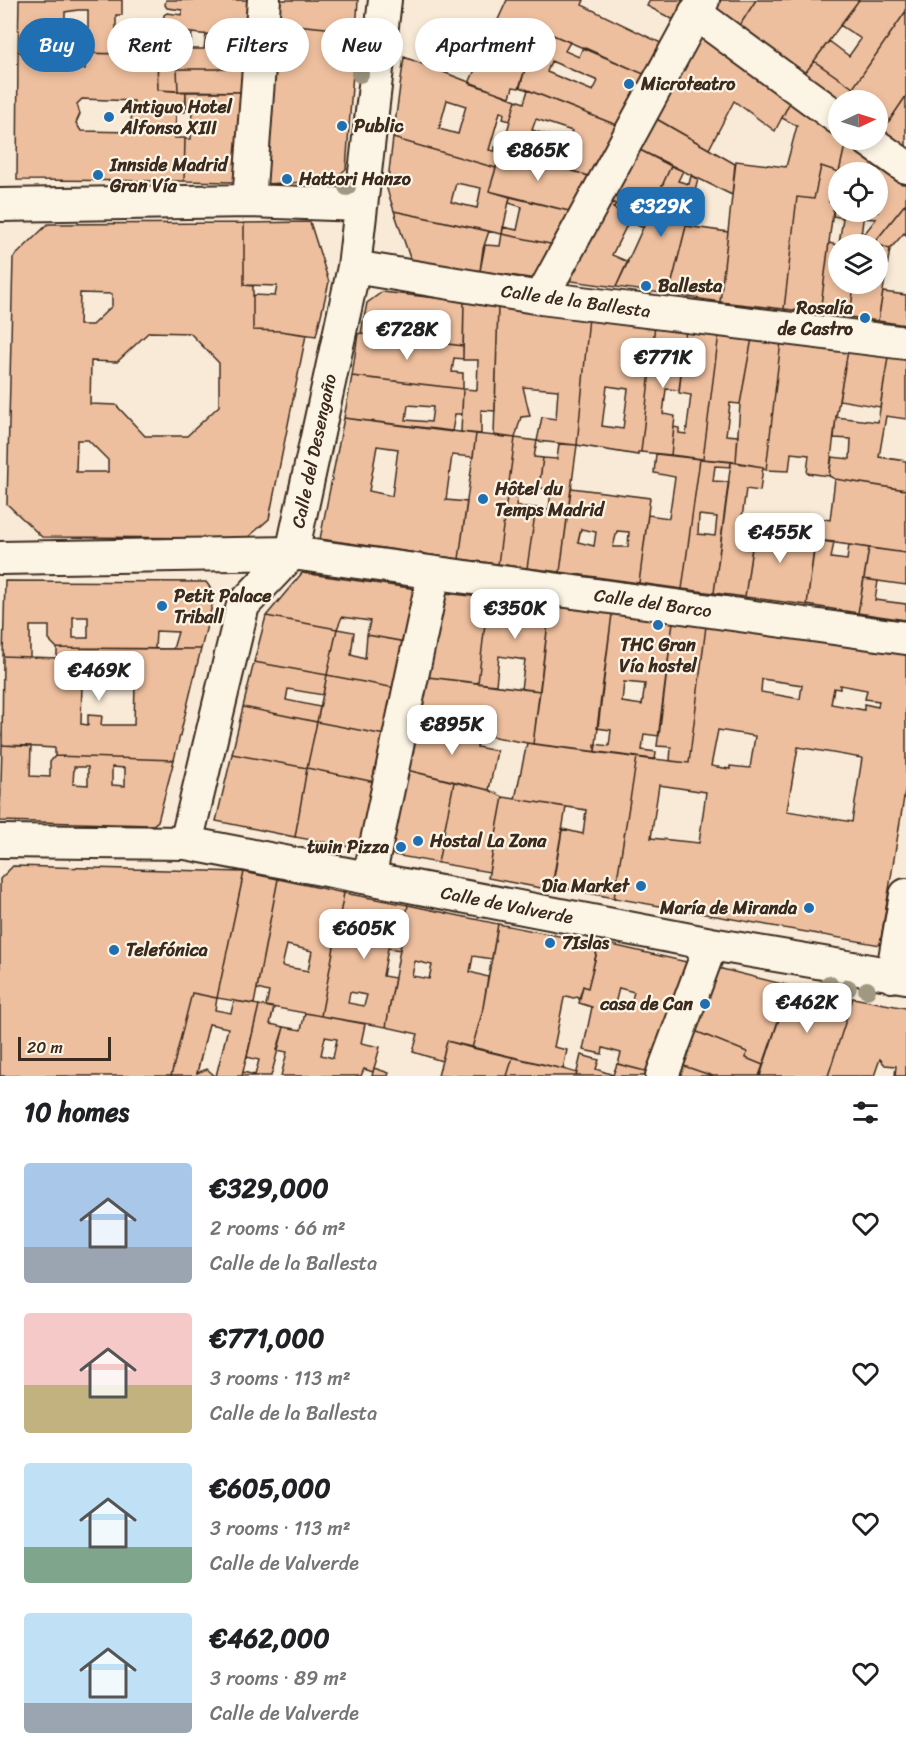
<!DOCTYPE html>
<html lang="en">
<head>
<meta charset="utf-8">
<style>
	:root { --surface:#fff; --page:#f6f6f6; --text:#202124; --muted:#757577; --accent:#1f6fb2 }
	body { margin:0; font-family:Sriracha,sans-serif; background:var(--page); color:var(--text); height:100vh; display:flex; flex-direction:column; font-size:22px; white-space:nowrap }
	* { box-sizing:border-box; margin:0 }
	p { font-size:20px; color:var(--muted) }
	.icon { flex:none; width:33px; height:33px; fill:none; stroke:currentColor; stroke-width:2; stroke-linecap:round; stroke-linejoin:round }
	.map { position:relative; height:1076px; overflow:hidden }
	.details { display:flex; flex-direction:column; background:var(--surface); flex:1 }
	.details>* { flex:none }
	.hud { position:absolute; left:18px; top:18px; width:600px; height:54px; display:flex; gap:12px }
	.needle { width:39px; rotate:86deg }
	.tools { position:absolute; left:828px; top:90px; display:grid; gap:12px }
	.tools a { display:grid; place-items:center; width:60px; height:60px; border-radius:50%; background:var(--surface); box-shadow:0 3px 9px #0003; font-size:30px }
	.scale { position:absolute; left:18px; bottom:15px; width:93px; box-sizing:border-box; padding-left:6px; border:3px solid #3b2a1e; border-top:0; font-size:16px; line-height:21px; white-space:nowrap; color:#3b2a1e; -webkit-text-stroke:4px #fcf5e5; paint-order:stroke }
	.price { position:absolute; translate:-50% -51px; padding:0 14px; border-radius:12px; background:#fff; color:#222; font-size:20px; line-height:39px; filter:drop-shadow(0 2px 3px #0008) }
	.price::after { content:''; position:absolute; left:50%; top:36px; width:18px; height:14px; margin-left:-9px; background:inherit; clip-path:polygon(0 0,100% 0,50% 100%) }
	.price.active { background:var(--accent); color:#fff }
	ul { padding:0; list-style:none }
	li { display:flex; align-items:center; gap:18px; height:150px; padding:0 24px }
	li span { display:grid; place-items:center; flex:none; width:168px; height:120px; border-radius:6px; color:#555 }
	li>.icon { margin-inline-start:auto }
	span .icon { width:72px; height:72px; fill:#fffc; stroke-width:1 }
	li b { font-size:26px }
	h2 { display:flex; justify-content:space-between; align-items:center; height:72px; padding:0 24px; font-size:26px }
	.chip { padding:0 21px; border-radius:27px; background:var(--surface); box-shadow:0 3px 9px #0003; font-size:21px; line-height:54px }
	.chip.active { background:var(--accent); color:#fff }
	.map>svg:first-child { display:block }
	.building { fill:#eebf9e; stroke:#3b2a1e; stroke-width:1.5; fill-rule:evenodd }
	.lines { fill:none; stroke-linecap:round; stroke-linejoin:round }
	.minor-casing { stroke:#3b2a1e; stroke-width:36 }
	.minor { stroke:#fcf5e5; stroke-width:32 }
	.tree { fill:#a09881 }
	.poi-dot { fill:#1f6fb2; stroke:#fcf5e5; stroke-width:2 }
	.labels { text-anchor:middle; stroke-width:4.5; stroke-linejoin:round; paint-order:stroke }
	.poi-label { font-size:18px; font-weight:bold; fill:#3b2a1e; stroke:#fcf5e5; text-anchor:start }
	.street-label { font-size:18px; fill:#3b2a1e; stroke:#fcf5e5 }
</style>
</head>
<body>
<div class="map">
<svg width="906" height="1076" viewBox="0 0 906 1076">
	<rect width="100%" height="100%" fill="#f9ead7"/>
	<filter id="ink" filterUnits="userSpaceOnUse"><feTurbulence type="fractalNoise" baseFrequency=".0167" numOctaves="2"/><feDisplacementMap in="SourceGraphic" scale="12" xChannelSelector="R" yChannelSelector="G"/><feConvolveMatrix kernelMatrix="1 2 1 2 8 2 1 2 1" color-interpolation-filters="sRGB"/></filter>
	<g filter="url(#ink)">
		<path class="building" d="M19 0H122V15H116V36H122V54L18 52ZM78 10H88V36L65 38V12Z
			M166 0H253L250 39 162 30 164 15 167 13 182 15V10L167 8 165 5Z
			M277 0H358L356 31 275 23Z
			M507 0H584L582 5 663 44 646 75 546 32 538 55 517 48 513 61 526 66 519 88 513 87 510 97 469 83Z
			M650 0H691L676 21 647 6Z
			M720 0H756L738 28 714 11Z
			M756 0H859L803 76 738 28Z
			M859 0H906V11L853 88 814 61 829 41 849 56 861 39 840 25Z
			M906 11V96L881 133 878 130V100H838L803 76 814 61 853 88Z
			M275 23 356 31 346 169 332 181 263 184Z
			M177 32 192 33 190 49H204L206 34 250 39 247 69H177L178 91 158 90 157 51H180Z
			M546 32 570 42 565 51 579 57 583 47 646 75 619 126 520 87 530 52 538 55ZM551 61 598 81 593 91 547 72Z
			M702 35 791 100 775 131 734 101 709 149 655 118Z
			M123 51H146V58H157L158 90 186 92 185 112H176L175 138H185L184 181 17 180 18 52 69 53 68 69H85L86 53 122 54ZM82 99 134 101 131 120 133 122V132L81 131 76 123 80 114 77 104Z
			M404 57 516 100 510 121 503 119 504 113 500 112 489 150 495 151V147L502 149 496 168 393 138ZM447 100 466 106 458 134 439 129Z
			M177 69H247L246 92 178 91Z
			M528 90 619 126 592 177 502 149 516 100 524 103ZM536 119 572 131 566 141 532 130Z
			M186 92H246L236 180 231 182 184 181 185 139H191L192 108 186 107Z
			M906 96V151L881 133Z
			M791 100 838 135V140L846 141 839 172 821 166 814 199 797 197 784 309 720 302 736 161 786 167 797 126 782 118Z
			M653 117 735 164 732 195 636 148Z
			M393 138 496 168 489 191 510 197 502 234 394 211 387 189ZM456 183 481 188 477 208 451 202Z
			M846 141 906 184V203L874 243 860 238 861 232 865 233 876 219 863 218 864 212H878V172H839Z
			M502 149 592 177 573 212 489 191Z
			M638 149 671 166 643 228 628 221 631 217 613 208 616 204 609 201Z
			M671 166 683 171 678 181 689 184 691 176 698 179 669 294 616 287Z
			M821 166 839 172 837 188H832L829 202 834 203 820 313 784 309 797 197 814 199Z
			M510 197 573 212 555 245 502 234 503 227 517 230 522 207 509 203Z
			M835 199H838V212H864L860 244H839L843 218 833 216Z
			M609 201 616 204 613 208 631 217 612 255 628 262 616 287 564 280Z
			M906 203V235L904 233 890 249 874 243Z
			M394 211 489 231 483 249 480 271 411 261Z
			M310 222 329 282 316 336 280 331 253 330V295L275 296 277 286 244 285V223Z
			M244 223V285L253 286V330L280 331 306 335 269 519 247 538 42 537 7 504 13 258 48 224ZM80 293 112 294V306L92 325H79ZM149 332 190 333 219 363V406L187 436H145L116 405 90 404 91 361 117 362ZM77 440H88L108 460V472H76Z
			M686 226 728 232 720 302 669 294Z
			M502 234 555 245 537 279 480 271 485 245 500 246Z
			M829 243 838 245V284H854L850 317 820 313Z
			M878 245 890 249 878 321 850 317 854 284H878Z
			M382 292 464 301 463 346 361 333 367 303Z
			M883 292 906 295V325L878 321Z
			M464 301 498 306 495 411 481 410V434L461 432 463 389 477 390 478 360H463Z
			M498 306 589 317 577 445 537 441 542 417 556 419 558 390 523 387 530 416 521 417 515 438 494 435Z
			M589 317 655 325 641 452H638V455L577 445ZM607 386 628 389 623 429 602 426Z
			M655 325 686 329 679 390 666 389 663 414 675 416 671 455 641 452Z
			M686 329 719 333 703 459 671 455 674 427 679 428V433L686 434 691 395 679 393Z
			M361 333 463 346V359L454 358 452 372 463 373V389L352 376 358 334Z
			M719 333 752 338 740 404 730 403 726 435 738 436 736 462 703 459Z
			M752 338 781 341 766 470 763 469V467L736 462 740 404Z
			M781 341 848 351 836 417 829 476 807 473 809 455 791 453 789 471 766 470Z
			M848 351 888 357 880 407 839 400Z
			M888 357 906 359V419L886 416 879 457 906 461V490L835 479 829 476 832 457 850 459 851 439 834 438 836 417 878 422Z
			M352 376 463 389 462 414H455L452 432 344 418ZM408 405 433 407 431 422 406 420Z
			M344 418 476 434 473 457 452 455 446 500 467 502 459 559 320 539ZM377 446 398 449 392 496 369 491Z
			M476 434 515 438 498 564 459 559Z
			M515 438 537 441 534 457 543 458 538 493 518 490 516 506 536 508 527 568 498 564Z
			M559 444 577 445 560 572 527 568 536 508 549 510 551 489 539 488 543 458 557 459Z
			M656 454 700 459 682 589 639 583 648 515 669 518 675 477 654 473Z
			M700 459 731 462V467L715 466 713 481 729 482 714 593 682 589ZM699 515 717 517 715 536 698 534Z
			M731 462 763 467 760 491 746 489 741 525 755 527 745 597 714 593Z
			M835 479 906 490V553L815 540 818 518 830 520Z
			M571 488 650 498 639 583 560 572ZM581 529 596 532 594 546 578 542ZM617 531 629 532 628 547H613Z
			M756 518 774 521 773 525 802 529 801 542 815 543 807 605 745 597Z
			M815 540 834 542 831 558 847 560 849 545 869 548 858 613 807 605Z
			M869 548 906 553V585L864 579Z
			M302 573 417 589 406 642 367 635 370 621 342 617 337 629 266 616Z
			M864 579 878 581 875 600 906 604V620L858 613Z
			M5 581 206 582 215 594 201 649H173L178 632 156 631 155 649 57 648 49 640V626H30V657L3 656ZM73 617H88V638H73Z
			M445 593 488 598 478 683 428 677Z
			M488 598 550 606 540 691 521 689 525 660 499 656 496 685 478 683Z
			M550 606 612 614 595 752 533 744Z
			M612 614 673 622 659 736 644 734 642 750 656 752 655 760 595 752V744L609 746 611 730 597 728ZM624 682 645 684 642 705 622 702Z
			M266 616 337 629 327 675 254 662Z
			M673 622 706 626 689 763 670 761 671 747 657 746Z
			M706 626 906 652V785L880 945 614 898 637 757 689 763ZM762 679 802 685 800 699 761 692ZM840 685 867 690 865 699 879 701 878 707 864 704V710L831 704 834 688 840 689ZM718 730 755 736 750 768 730 766V769L711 766ZM798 747 862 758 852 822 787 811ZM659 785 706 792 699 843 651 838Z
			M337 629 354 632 351 655 365 659 367 635 406 642 395 688 327 675Z
			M57 648 201 649 174 760 55 756V748L2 745 3 656 57 658ZM82 683 135 684 134 725H101L102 716 88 715V725L81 724Z
			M254 662 327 675 323 695 288 689 286 700 320 707 317 722 243 707Z
			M327 675 395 688 385 735 317 722Z
			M428 677 540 691 533 744 417 723Z
			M243 707 317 722 307 768 232 754Z
			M317 722 385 735 375 782 307 768Z
			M417 723 480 735 477 747 497 751 489 790 407 770Z
			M527 743 637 757 614 898 552 886 562 829 583 834 586 810 515 799Z
			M2 745 31 746 30 776 50 777V762L55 756 174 760 158 821 153 825 0 821ZM74 767H88V785L73 784ZM112 767 125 768V786L112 785Z
			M232 754 307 768 295 837 216 821Z
			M307 768 375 782 360 849 295 837Z
			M407 770 454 782 438 863 389 854Z
			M454 782 489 790 503 797 489 872 438 863Z
			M503 797 566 807 552 890 488 878Z
			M13 866 244 872 217 998 192 993 171 1076H0V879Z
			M244 872 278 879 254 1004 217 998Z
			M278 879 344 893 321 1016 266 1006 269 992 257 989ZM287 945 312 951 308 971 282 966Z
			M344 893 408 905 400 950 388 948 383 976 395 978 386 1027 321 1016ZM350 992 367 995 364 1006 348 1003Z
			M408 905 498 924 492 959 473 956 470 972 488 977 482 1013 472 1048 447 1041 442 1061 413 1052 418 1034 386 1027ZM415 961 432 965 429 979 412 976Z
			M498 924 599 944 588 988 583 986 579 999 578 997 573 998 567 996 564 998 554 1047 567 1050 563 1069 472 1048 482 1013Z
			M599 942 691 963 649 1072 618 1064 621 1053 603 1048 602 1054 583 1050 592 1007 579 1003 583 986 588 988ZM619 988 634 992 630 1007 615 1004Z
			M718 968 790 986 763 1065 746 1058 747 1052 695 1031Z
			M790 986 853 998 828 1076H760Z
			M192 993 217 998 215 1010 231 1013 234 1001 259 1005 242 1076H216L228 1028 209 1024 197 1073 207 1069 215 1076H171Z
			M853 998 906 1008V1076H895L896 1066 885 1065 880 1059 874 1076H828Z
			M259 1005 274 1008 270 1024 284 1027 271 1076H242L243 1072 255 1075 259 1060 247 1057Z
			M305 1013 365 1024 361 1043 380 1047 373 1072 364 1069 361 1076H281L287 1052 277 1050 284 1027 301 1030ZM325 1037 337 1039 333 1058 321 1055Z
			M695 1031 747 1052 746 1058 763 1065 759 1076H713L681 1065Z
			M447 1041 513 1057 507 1076H438Z
			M581 1055 599 1060 596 1069 613 1075 617 1064 649 1072 647 1076H576Z
			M513 1057 563 1069 577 1073 576 1076H507Z
			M681 1065 713 1076H677Z
			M374 1068 389 1073 388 1076H372Z"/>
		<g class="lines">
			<defs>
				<path id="minor" d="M695 13 838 118
					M868 140 906 167
					M249 201 264 0
					M0 205 249 201 361 205
					M354 267 541 298 906 343
					M541 298 703 0
					M0 558 292 553 906 638
					M0 841 186 843 711 944 906 977
					M186 843 243 605 292 553 354 267 385 0
					M369 878 434 573
					M892 976 906 895
					M662 1076 711 944"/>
			</defs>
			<use href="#minor" class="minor-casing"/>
			<use href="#minor" class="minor"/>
		</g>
		<g class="tree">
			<circle cx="360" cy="74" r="9"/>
			<circle cx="347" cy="187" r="9"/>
			<circle cx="829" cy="984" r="9"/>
			<circle cx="848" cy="988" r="9"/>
			<circle cx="867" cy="990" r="9"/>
		</g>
	</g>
	<g class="poi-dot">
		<circle cx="629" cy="84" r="6"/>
		<circle cx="109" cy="117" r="6"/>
		<circle cx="342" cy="126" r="6"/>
		<circle cx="98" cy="175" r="6"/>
		<circle cx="287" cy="179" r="6"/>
		<circle cx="646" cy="286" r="6"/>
		<circle cx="865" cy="318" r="6"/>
		<circle cx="483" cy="499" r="6"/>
		<circle cx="162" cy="606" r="6"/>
		<circle cx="658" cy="625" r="6"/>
		<circle cx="418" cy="841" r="6"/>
		<circle cx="401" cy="847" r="6"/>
		<circle cx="641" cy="886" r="6"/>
		<circle cx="809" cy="908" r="6"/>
		<circle cx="550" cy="943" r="6"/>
		<circle cx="114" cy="950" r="6"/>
		<circle cx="705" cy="1004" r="6"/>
	</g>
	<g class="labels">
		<g class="poi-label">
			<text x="641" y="90">Microteatro</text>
			<text x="121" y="113">Antiguo Hotel<tspan x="121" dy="21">Alfonso XIII</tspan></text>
			<text x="354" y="132">Public</text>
			<text x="110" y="171">Innside Madrid<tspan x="110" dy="21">Gran Vía</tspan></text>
			<text x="299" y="185">Hattori Hanzo</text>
			<text x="658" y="292">Ballesta</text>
			<text x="853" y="314" text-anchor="end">Rosalía<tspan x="853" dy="21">de Castro</tspan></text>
			<text x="495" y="495">Hôtel du<tspan x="495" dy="21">Temps Madrid</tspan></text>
			<text x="174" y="602">Petit Palace<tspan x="174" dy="21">Triball</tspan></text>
			<text x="658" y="651" text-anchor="middle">THC Gran<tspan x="658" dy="21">Vía hostel</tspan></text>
			<text x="430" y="847">Hostal La Zona</text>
			<text x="389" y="853" text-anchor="end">twin Pizza</text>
			<text x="629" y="892" text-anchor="end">Dia Market</text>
			<text x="797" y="914" text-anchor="end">María de Miranda</text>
			<text x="562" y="949">7Islas</text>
			<text x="126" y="956">Telefónica</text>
			<text x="693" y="1010" text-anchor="end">casa de Can</text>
		</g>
		<g class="street-label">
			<text transform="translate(576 301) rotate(8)" y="6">Calle de la Ballesta</text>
			<text transform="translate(314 451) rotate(-78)" y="6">Calle del Desengaño</text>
			<text transform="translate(653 603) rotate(8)" y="6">Calle del Barco</text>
			<text transform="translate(507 905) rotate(11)" y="6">Calle de Valverde</text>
		</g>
	</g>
</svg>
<div class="tools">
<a><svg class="needle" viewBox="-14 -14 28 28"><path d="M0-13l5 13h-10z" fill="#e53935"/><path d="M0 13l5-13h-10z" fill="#757577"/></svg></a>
<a><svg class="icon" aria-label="locate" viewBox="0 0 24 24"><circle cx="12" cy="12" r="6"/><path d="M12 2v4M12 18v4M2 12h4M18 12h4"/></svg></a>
<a><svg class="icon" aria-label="layers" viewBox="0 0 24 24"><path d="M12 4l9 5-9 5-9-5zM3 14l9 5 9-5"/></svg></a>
</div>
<div class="scale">20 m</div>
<b class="price" style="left:538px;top:182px">€865K</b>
<b class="price active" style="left:661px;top:238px">€329K</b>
<b class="price" style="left:407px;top:361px">€728K</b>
<b class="price" style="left:663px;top:389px">€771K</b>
<b class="price" style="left:780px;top:564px">€455K</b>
<b class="price" style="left:515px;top:640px">€350K</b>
<b class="price" style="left:99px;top:702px">€469K</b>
<b class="price" style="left:452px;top:756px">€895K</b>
<b class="price" style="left:364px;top:960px">€605K</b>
<b class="price" style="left:807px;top:1034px">€462K</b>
<div class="hud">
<a class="chip active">Buy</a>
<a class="chip">Rent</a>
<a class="chip">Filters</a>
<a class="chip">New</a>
<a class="chip">Apartment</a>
</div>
</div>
<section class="details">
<h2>10 homes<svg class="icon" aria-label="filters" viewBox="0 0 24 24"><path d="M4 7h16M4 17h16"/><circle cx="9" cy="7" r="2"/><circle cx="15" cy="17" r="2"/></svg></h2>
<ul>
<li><span style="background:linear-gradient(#a9c7e8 70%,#9aa5b1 0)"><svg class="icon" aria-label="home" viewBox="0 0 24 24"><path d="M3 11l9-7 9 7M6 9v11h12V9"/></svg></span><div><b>€329,000</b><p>2 rooms · 66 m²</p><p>Calle de la Ballesta</p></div><svg class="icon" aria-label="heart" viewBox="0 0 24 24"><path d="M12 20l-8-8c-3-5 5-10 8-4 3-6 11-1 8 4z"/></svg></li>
<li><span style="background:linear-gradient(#f6c9c9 60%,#c2b280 0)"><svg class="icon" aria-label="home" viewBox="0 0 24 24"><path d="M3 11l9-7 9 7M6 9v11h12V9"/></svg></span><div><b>€771,000</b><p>3 rooms · 113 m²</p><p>Calle de la Ballesta</p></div><svg class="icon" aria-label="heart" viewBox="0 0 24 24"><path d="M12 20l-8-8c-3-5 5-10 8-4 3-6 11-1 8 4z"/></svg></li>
<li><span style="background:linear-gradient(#bfe0f5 70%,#7fa58c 0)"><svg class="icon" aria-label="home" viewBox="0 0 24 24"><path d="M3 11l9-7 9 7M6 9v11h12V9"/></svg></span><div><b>€605,000</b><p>3 rooms · 113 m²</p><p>Calle de Valverde</p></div><svg class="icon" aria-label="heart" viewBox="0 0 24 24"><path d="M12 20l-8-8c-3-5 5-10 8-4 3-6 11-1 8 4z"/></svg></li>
<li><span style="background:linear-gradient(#bfe0f5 75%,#9aa5b1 0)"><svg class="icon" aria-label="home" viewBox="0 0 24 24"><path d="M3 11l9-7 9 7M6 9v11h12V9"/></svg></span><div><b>€462,000</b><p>3 rooms · 89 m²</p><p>Calle de Valverde</p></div><svg class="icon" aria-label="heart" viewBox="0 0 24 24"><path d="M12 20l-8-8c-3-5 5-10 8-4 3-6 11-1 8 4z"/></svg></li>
</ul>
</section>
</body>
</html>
